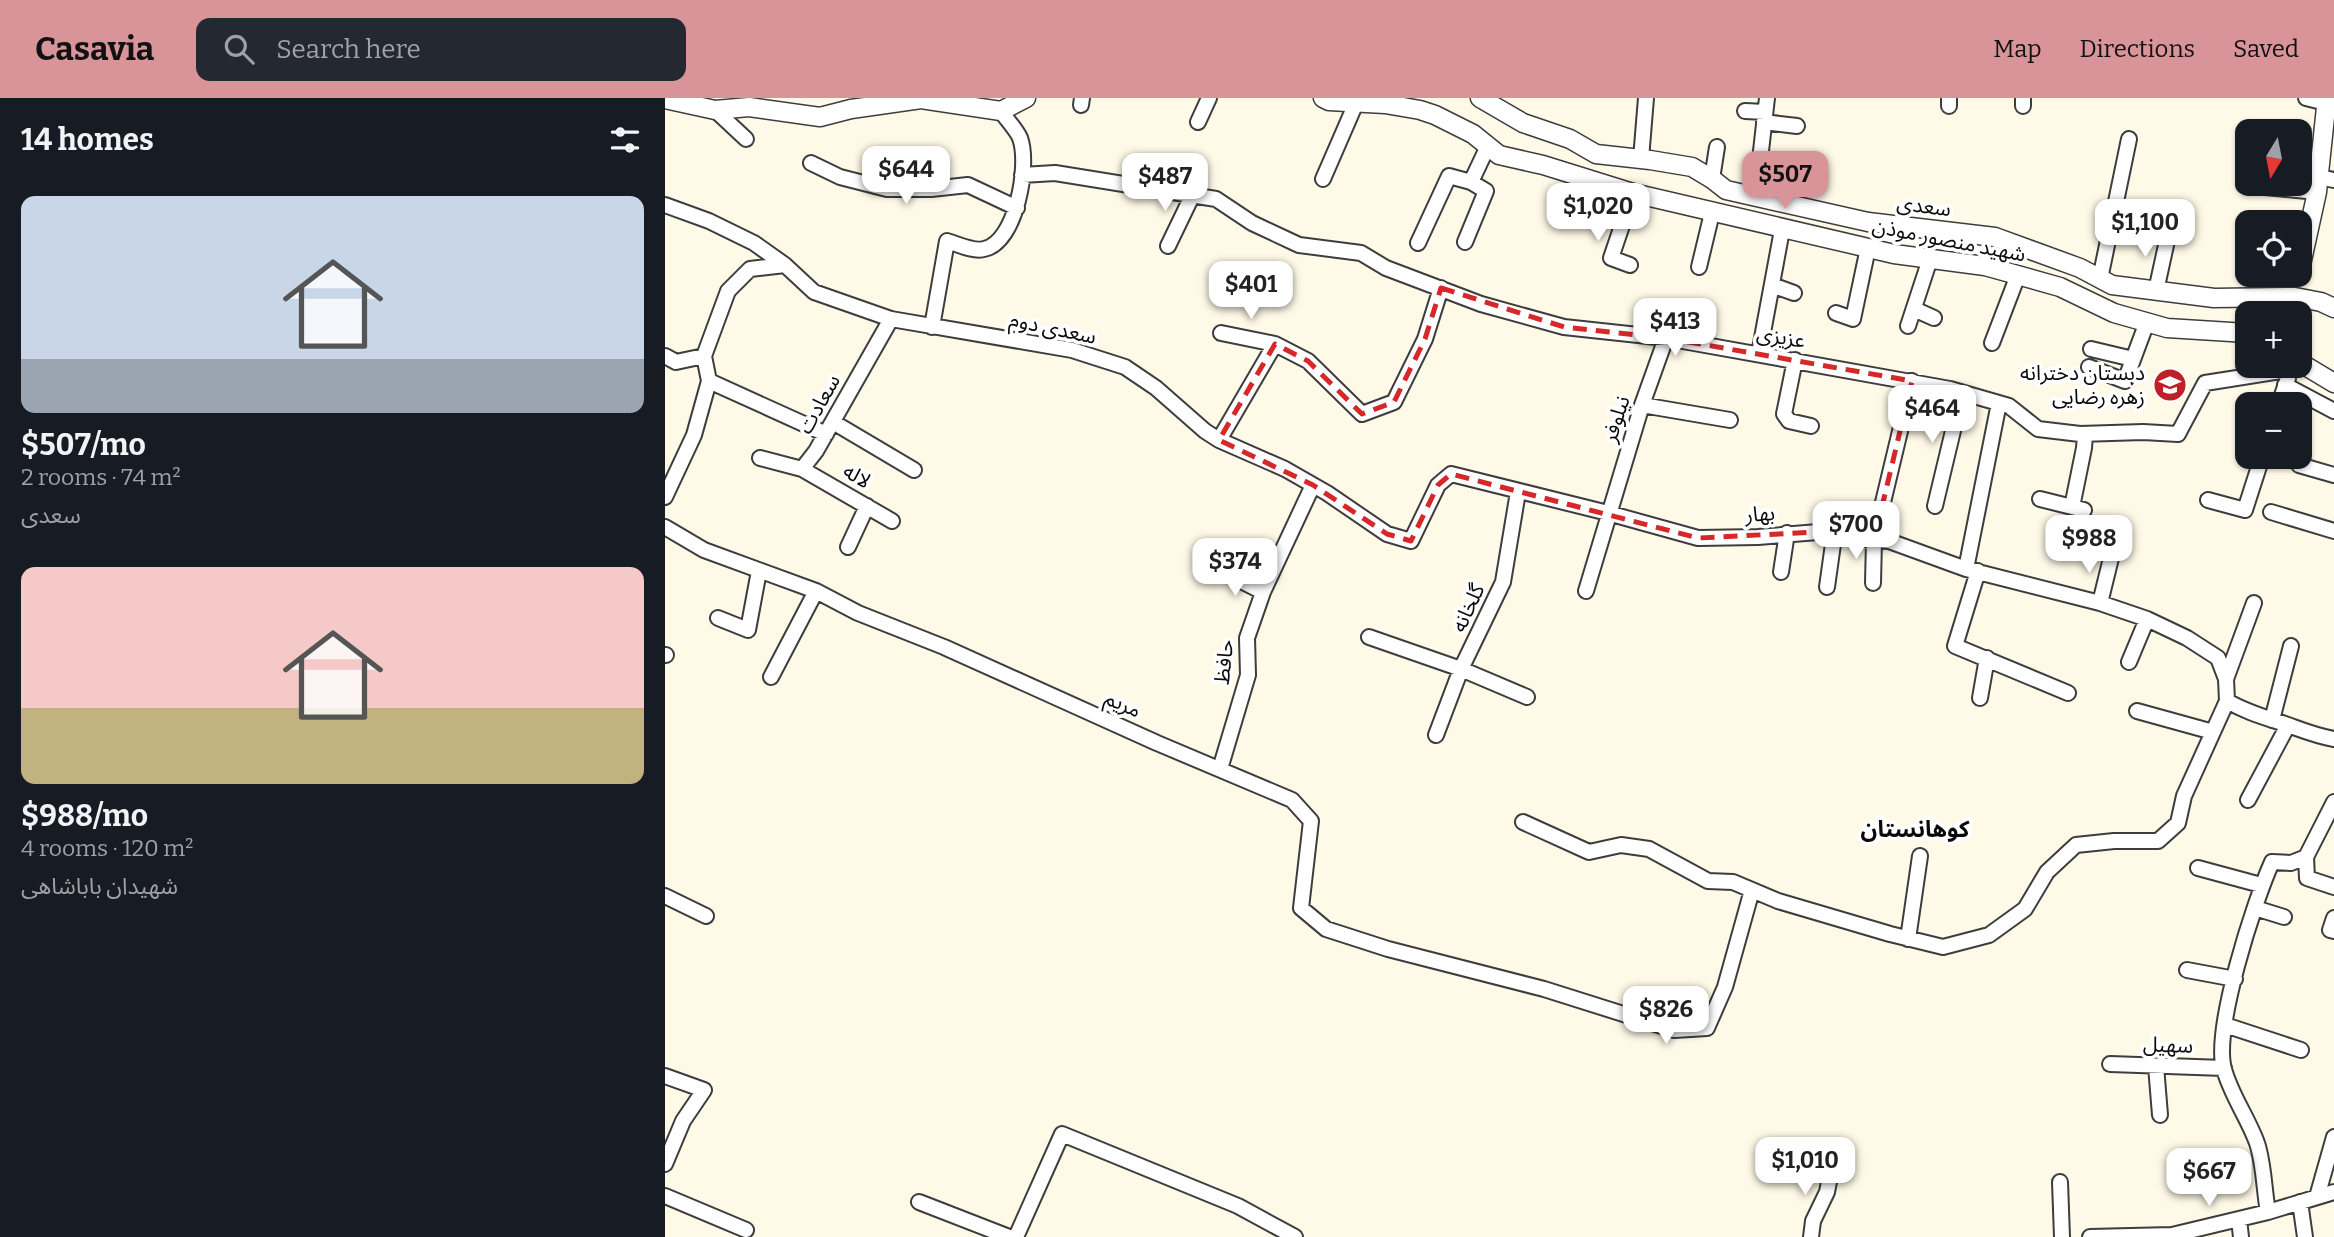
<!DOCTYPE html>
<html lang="en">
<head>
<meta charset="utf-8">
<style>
	:root { --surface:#171b24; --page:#242831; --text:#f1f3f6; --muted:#9ea1a6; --accent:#d9949a }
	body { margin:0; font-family:Bitter,"Noto Sans Arabic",serif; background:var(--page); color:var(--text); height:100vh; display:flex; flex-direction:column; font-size:26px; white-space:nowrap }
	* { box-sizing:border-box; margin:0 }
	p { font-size:23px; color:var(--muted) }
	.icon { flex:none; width:38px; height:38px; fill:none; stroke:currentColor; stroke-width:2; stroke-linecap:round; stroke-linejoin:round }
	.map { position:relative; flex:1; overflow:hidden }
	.panel { display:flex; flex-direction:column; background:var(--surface); width:665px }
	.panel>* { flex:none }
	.needle { width:46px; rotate:190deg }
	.tools { position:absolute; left:1570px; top:21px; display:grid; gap:14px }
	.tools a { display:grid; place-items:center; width:77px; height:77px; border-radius:14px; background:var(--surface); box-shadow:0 2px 5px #0004; font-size:35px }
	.price { position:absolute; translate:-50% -60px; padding:0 16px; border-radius:14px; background:#fff; color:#222; font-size:23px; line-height:46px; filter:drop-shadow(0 2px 4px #0008) }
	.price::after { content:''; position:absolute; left:50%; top:42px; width:21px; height:16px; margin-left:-10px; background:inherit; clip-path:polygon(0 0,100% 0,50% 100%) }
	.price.on { background:var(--accent); color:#111 }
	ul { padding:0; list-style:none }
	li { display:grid; align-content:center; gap:14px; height:371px; padding:0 21px }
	li span { display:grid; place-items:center; height:217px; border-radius:14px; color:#555 }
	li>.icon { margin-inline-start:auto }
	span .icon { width:126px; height:126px; fill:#fffc; stroke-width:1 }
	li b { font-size:30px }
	h2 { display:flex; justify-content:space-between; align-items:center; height:84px; padding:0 21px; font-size:30px }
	header { display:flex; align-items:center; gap:42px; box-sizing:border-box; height:98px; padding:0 35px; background:var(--accent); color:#111 }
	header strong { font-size:33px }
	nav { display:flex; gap:38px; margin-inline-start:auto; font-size:24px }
	.search { width:490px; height:63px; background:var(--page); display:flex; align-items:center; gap:18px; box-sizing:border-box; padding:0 24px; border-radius:14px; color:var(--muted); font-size:26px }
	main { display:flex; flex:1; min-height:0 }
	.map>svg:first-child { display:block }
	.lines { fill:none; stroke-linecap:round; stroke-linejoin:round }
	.minor-casing { stroke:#3d3d3d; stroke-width:18 }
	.tertiary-casing { stroke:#3d3d3d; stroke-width:21 }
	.minor { stroke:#fff; stroke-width:14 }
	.tertiary { stroke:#fff; stroke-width:18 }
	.marked { fill:none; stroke:#d62828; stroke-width:5; stroke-dasharray:14 9; stroke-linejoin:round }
	.labels { text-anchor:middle; stroke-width:7; stroke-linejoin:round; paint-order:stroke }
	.street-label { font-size:21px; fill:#0a0a0a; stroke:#fff }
	.poi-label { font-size:21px; fill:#0a0a0a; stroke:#fff; text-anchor:end }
	.neighbourhood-label { font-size:23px; font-weight:bold; fill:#0a0a0a; stroke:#fff }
</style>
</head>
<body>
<header>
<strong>Casavia</strong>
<div class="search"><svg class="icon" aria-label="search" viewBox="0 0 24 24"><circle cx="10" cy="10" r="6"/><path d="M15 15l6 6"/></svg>Search here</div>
<nav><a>Map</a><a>Directions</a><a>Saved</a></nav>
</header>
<main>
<section class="panel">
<h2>14 homes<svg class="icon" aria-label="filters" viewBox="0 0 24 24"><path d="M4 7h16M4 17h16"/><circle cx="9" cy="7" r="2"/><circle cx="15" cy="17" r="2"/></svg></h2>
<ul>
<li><span style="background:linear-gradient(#c9d6e8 75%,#9aa5b1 0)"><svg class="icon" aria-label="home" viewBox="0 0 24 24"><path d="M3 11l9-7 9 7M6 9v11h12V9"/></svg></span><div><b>$507/mo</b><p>2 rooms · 74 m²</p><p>سعدی</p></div></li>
<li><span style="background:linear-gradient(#f6c9c9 65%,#c2b280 0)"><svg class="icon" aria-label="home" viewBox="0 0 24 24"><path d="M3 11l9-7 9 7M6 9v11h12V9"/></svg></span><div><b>$988/mo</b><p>4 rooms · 120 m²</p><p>شهیدان باباشاهی</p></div></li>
</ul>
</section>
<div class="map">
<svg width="1669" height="1139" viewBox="0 0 1669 1139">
	<rect width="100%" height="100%" fill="#fffae8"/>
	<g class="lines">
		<defs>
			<path id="minor" d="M1641 0 1661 5
				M416 7 417 0
				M1284 8V0
				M1358 8V0
				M50 12 81 41
				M1080 13 1100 14
				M533 24 544 0
				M1099 24 1132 28
				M976 61 981 0
				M146 65 175 79 222 91H266L303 87 352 110
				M357 77 390 75 551 101 587 125 634 147 696 155 721 170 816 206 899 229 1001 240 1285 291 1344 308 1373 331 1415 336 1478 334 1513 336 1540 285 1642 269
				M1653 79 1669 82
				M658 81 691 5
				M1047 81 1052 49
				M806 84 823 48
				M1579 87 1652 94
				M1091 97 1102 0
				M0 107 44 123 89 145 120 167 149 194 226 221 407 252 460 269 491 290 540 333 554 342 620 371 662 395 722 436 746 443 773 387 786 376 943 415 1033 440 1093 439 1153 434 1169 439 1224 443 1301 471 1435 505 1482 521 1522 540 1553 560 1561 581 1562 603C1581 614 1599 619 1620 626 1637 632 1651 638 1669 641
				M753 145 784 78 806 84 821 93 800 144
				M503 148 528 96
				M120 167 85 171 63 193 39 258 44 283 161 336
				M965 167 946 160 968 95
				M1034 169 1047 115
				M1435 181 1464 41
				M1107 187 1129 195
				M1491 193 1503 138
				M1249 211 1269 220
				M1171 215 1188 221 1203 150
				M1243 228 1265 161
				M267 229 282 143C292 146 309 154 319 151 351 145 365 67 355 40 351 31 341 21 336 13
				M556 235 610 246
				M1327 245 1353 177
				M1426 251 1468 261
				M1094 256 1117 132
				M0 258 11 264 39 258
				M1130 262 1119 316 1124 323 1146 328
				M1424 269 1460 283 1482 224
				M1620 287 1669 313
				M1614 306 1623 280
				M977 307 1065 322
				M168 324 249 372
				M554 342 610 246 643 263 697 316 729 304 760 241 776 190
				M95 360 137 371 151 353 226 221
				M1634 367 1669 377
				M137 371 227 423
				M0 399 29 337 44 283
				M1375 401 1419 412
				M1543 402 1580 412 1597 359
				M1270 408 1297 295
				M1407 409 1419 350 1420 336
				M1606 414 1669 433
				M0 429 39 452 151 493 193 515 279 549 492 645 627 702 646 723 636 810 661 831 723 851 879 891 1009 932 1042 930 1060 889 1087 792
				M183 449 202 408
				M1301 471 1334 305
				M1313 473 1290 548 1403 595
				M558 474 598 494
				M1116 474 1122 435
				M1208 485 1209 442 1247 283
				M1162 489 1169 439
				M921 493 977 307 1001 240
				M1435 505 1447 456
				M53 520 83 532 94 473
				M704 539 796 571 862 599
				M0 557H1
				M1464 564 1482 521
				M106 579 151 493
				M1561 581 1589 505
				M1315 600 1322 560
				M1472 613 1548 634
				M1607 622 1626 548
				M771 637 796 571 838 484 853 394
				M555 671 583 577 582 540 598 494 648 387
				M1583 702 1623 627
				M858 724 924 754 956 747 984 751 1043 783 1068 784 1113 803 1225 836 1278 849 1324 837 1360 811 1382 774 1411 747 1449 743H1493L1513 725 1519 698 1562 603
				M1641 759 1642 780 1669 789
				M1533 770 1596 787
				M0 798 41 818
				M1590 810 1619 819
				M1669 820 1665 832 1669 833
				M1243 841 1255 758
				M1522 872 1570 881
				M1560 927 1636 952
				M1445 966 1559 970
				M1491 968 1495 1017
				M0 978 39 992 18 1023 0 1066
				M1395 1084 1397 1139
				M0 1098 81 1132
				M1652 1099 1669 1039
				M254 1104 344 1139
				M1635 1104 1640 1139
				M1603 1114C1599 1092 1599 1066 1592 1045 1583 1020 1566 997 1559 971 1548 931 1589 804 1607 764L1626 765 1641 759 1669 704
				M1574 1121 1576 1139
				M351 1139 397 1036 573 1108 630 1139
				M1146 1139 1148 1123 1162 1094 1168 1063
				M1425 1139 1507 1137 1603 1114 1669 1094"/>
			<path id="tertiary" d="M658 0 664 3 720 6 755 12 770 17 808 36 834 57 878 67 968 95 1229 156 1320 168 1395 189 1449 215 1502 230 1582 235
				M815 0 858 25 905 41 931 56 985 62 1027 69 1047 81 1061 92 1203 124 1330 139 1415 170 1447 187 1549 200 1630 199 1656 204 1669 210
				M0 1 50 12 84 9 155 19 186 11 256 1 336 13 361 0
				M1634 176 1652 94 1662 0
				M1634 264 1669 285"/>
		</defs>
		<use href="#minor" class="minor-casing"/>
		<use href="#tertiary" class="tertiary-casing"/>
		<use href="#minor" class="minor"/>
		<use href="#tertiary" class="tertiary"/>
	</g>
	<path class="marked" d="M776 190 899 229 1001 240 1247 283 1209 442 1153 434 1033 440 786 376 773 387 746 443 722 436 648 387 554 342 610 246 643 263 697 316 729 304 760 241Z"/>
	<defs>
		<symbol id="school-disc" viewBox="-11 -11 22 22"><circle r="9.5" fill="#bc212a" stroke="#fff"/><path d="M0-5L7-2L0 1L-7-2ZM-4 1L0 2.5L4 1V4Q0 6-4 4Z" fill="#fff"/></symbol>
	</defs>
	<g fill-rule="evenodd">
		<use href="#school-disc" x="1486" y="268" width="38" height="38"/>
	</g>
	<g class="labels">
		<g class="street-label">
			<text transform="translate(1259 108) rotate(7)" y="7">سعدی</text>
			<text transform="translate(1284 142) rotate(11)" y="7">شهید منصور موذن</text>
			<text transform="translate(388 230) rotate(12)" y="7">سعدی دوم</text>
			<text transform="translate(1116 239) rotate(10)" y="7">عزیزی</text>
			<text transform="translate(154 306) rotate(-61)" y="7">سعادت</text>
			<text transform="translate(951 321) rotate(-72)" y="7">نیلوفر</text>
			<text transform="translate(192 378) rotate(30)" y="7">لاله</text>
			<text transform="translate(1095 416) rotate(-4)" y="7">بهار</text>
			<text transform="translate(803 510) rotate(-65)" y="7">گلخانه</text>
			<text transform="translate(559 564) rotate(-84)" y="7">حافظ</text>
			<text transform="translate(458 606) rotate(24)" y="7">مریم</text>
			<text transform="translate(1503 947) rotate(2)" y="7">سهیل</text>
		</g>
		<g class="poi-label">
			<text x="1480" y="282">دبستان دخترانه<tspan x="1480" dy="24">زهره رضایی</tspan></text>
		</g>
		<g class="neighbourhood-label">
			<text x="1250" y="739">کوهانستان</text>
		</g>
	</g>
</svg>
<div class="tools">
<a><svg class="needle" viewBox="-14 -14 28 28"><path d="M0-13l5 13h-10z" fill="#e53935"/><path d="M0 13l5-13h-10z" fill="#9ea1a6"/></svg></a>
<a><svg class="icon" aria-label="locate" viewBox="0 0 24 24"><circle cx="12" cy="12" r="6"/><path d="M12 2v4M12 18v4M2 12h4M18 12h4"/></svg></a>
<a>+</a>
<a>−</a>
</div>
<b class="price" style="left:241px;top:108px">$644</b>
<b class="price on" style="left:1120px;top:113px">$507</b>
<b class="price" style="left:500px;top:115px">$487</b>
<b class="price" style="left:933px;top:145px">$1,020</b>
<b class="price" style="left:1480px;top:161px">$1,100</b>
<b class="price" style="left:586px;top:223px">$401</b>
<b class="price" style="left:1010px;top:260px">$413</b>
<b class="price" style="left:1267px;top:347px">$464</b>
<b class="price" style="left:1191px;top:463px">$700</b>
<b class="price" style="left:1424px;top:477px">$988</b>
<b class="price" style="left:570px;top:500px">$374</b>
<b class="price" style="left:1001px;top:948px">$826</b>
<b class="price" style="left:1140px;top:1099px">$1,010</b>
<b class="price" style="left:1544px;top:1110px">$667</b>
</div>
</main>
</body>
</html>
